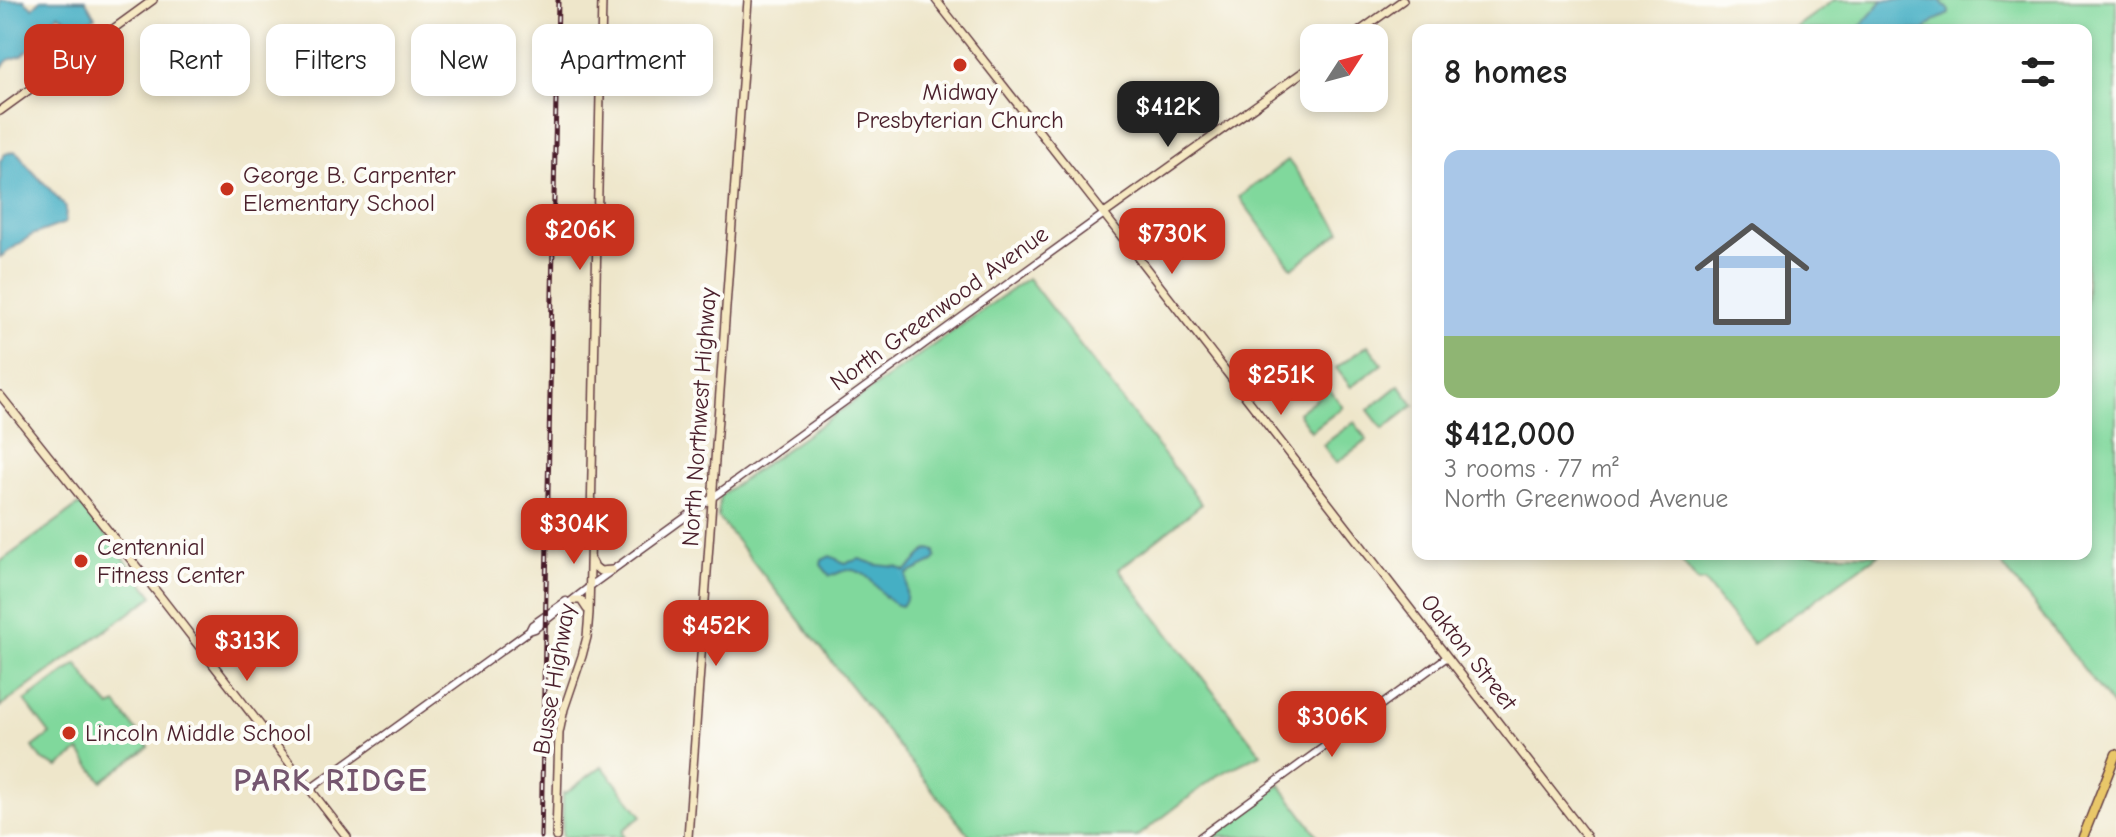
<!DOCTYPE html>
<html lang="en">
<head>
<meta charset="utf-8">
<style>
	:root { --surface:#fff; --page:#f6f6f6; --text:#222; --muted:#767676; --accent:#c8321e }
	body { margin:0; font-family:"Comic Neue",sans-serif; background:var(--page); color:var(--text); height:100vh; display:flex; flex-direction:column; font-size:30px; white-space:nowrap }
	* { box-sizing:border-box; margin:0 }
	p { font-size:26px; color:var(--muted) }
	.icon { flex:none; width:44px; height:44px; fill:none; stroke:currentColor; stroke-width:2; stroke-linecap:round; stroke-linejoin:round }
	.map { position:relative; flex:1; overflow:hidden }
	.panel { position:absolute; left:1412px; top:24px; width:680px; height:536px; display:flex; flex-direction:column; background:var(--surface); border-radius:16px; box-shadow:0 4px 12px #0003 }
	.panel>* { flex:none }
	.guide { position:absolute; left:24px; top:24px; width:760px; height:72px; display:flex; gap:16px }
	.needle { width:52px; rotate:54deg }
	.buttons { position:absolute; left:1300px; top:24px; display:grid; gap:16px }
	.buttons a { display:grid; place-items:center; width:88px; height:88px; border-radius:16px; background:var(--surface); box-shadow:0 4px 12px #0003; font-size:40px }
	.price { position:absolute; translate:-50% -68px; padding:0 18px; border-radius:16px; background:var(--accent); color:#fff; font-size:26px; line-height:52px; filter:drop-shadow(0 2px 4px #0008) }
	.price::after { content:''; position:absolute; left:50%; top:48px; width:24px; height:18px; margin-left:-12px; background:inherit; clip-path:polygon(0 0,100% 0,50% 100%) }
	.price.selected { background:#222; color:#fff }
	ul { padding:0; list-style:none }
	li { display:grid; align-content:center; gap:16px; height:424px; padding:0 32px }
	li span { display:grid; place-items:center; height:248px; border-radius:16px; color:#555 }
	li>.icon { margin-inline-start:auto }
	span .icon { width:144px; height:144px; fill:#fffc; stroke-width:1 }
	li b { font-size:34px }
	h2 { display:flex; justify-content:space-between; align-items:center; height:96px; padding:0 32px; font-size:34px }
	.tag { padding:0 28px; border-radius:16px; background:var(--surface); box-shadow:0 4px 12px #0003; font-size:28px; line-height:72px }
	.tag.selected { background:var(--accent); color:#fff }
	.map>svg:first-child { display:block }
	.green { fill:#80d89c; stroke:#657c64; stroke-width:2 }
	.water { fill:#45afc4; stroke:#486778; stroke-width:2 }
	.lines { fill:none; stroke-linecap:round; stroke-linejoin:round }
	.tertiary-casing { stroke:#633d43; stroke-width:9 }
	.secondary-casing { stroke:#633d43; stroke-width:10 }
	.primary-casing { stroke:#633d43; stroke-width:11 }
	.tertiary { stroke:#fff; stroke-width:6 }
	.secondary { stroke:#f6e9c3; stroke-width:7 }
	.primary { stroke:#e9c769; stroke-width:8 }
	.rail-casing { stroke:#4a1f2b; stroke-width:5 }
	.rail { stroke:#fdfcf7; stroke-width:2; stroke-dasharray:6; stroke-linecap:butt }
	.poi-dot { fill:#c8321e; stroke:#fdfcf7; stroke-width:3 }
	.labels { text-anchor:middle; stroke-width:8; stroke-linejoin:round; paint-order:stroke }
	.poi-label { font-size:24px; fill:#4a1f2b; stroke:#fdfcf7; text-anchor:start }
	.street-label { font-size:24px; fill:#4a1f2b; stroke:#fdfcf7 }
	.district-label { font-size:32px; font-weight:bold; letter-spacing:2px; fill:#75566f; stroke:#fdfcf7 }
</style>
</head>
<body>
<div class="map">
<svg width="2116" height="837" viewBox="0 0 2116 837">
	<rect width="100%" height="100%" fill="#fdfcf7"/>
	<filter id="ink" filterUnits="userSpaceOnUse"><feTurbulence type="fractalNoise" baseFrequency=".0125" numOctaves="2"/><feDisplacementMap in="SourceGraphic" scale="16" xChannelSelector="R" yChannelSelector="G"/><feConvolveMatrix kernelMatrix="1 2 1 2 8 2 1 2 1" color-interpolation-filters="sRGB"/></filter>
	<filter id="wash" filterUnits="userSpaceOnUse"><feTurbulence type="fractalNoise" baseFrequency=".006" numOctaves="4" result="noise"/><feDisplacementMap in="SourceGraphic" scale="32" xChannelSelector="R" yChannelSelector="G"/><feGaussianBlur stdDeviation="1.8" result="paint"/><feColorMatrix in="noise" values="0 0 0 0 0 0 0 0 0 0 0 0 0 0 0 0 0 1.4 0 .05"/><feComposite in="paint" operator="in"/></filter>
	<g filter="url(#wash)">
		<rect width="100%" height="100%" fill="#eee6ca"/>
		<path class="green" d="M1834 0H2116V710L1994 554H2086V30H1792Z
			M1288 160 1341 231 1292 268 1239 197Z
			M1028 278 1202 504 1119 569 1261 754 1218 775 1137 837H971L953 816 718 517 720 496Z
			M1368 345 1382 364 1351 387 1336 368Z
			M1399 385 1414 405 1383 429 1368 410Z
			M1329 389 1343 407 1311 431 1298 413Z
			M1354 422 1367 440 1336 463 1323 445Z
			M79 505 84 507 153 596 0 707V562Z
			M1676 554H1879L1753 644 1704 581 1698 582Z
			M77 664 95 690 110 707 116 704 149 747 102 781 79 751 58 767 41 759 33 747 50 734 25 701Z
			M602 766 642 816 624 829 622 833 625 837H562L563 793H566Z
			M1280 785 1319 837H1209Z"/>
		<path class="water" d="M0 0H24L33 8 41 0H85L95 17C86 24 79 25 68 25L64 17 58 14 52 22 37 29 32 47 21 56 8 60 0 69Z
			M1883 0H1940L1949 11V14L1934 21 1924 30H1857Z
			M14 151C21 154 22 159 27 165 40 180 54 192 66 208L65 223 32 235 0 257V161L5 154Z
			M930 549 935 551 936 557 933 562 907 574 906 600 902 606C879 603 875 570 849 570 843 570 837 574 830 576L821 565 822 560 830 556 845 563 860 559 877 565 897 567 905 571C917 564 915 556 930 549Z"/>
	</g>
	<g filter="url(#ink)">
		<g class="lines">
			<defs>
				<path id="tertiary" d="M529 631 532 625 566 601
					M310 789 529 631 535 629 589 587 1104 214
					M1200 837 1447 657"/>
				<path id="secondary" d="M936 0 1104 214 1587 837
					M1350 38 1403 0
					M0 111 153 0
					M1104 214 1314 64
					M0 395 160 596 347 837
					M592 561 595 567 600 571 612 570
					M574 600H581L587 609
					M556 837 559 733 564 709 582 656 587 637 589 613 602 0
					M688 837 748 0"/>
				<path id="primary" d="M2083 837 2116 754"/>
			</defs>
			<use href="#tertiary" class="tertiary-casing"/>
			<use href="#secondary" class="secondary-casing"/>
			<use href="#primary" class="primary-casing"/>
			<use href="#tertiary" class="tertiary"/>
			<use href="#secondary" class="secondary"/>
			<use href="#primary" class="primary"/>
			<defs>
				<path id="rail" d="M541 837 558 0"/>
			</defs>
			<use href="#rail" class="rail-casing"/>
			<use href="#rail" class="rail"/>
		</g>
	</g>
	<g class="poi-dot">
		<circle cx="960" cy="65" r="8"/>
		<circle cx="227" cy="189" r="8"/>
		<circle cx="81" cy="561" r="8"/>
		<circle cx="69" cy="733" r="8"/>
	</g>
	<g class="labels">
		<g class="poi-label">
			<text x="960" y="100" text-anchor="middle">Midway<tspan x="960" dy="28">Presbyterian Church</tspan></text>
			<text x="243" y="183">George B. Carpenter<tspan x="243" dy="28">Elementary School</tspan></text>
			<text x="97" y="555">Centennial<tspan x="97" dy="28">Fitness Center</tspan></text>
			<text x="85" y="741">Lincoln Middle School</text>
		</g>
		<g class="street-label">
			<text transform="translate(939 308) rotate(-36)" y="8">North Greenwood Avenue</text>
			<text transform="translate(699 417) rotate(-86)" y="8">North Northwest Highway</text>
			<text transform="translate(1469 652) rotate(52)" y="8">Oakton Street</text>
			<text transform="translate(554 679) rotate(-80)" y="8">Busse Highway</text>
		</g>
		<g class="district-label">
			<text x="331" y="791">PARK RIDGE</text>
		</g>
	</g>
</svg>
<div class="buttons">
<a><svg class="needle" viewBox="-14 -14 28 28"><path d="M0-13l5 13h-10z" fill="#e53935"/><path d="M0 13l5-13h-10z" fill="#767676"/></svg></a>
</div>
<b class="price selected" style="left:1168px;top:149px">$412K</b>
<b class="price" style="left:580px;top:272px">$206K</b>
<b class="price" style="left:1172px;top:276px">$730K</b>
<b class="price" style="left:1281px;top:417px">$251K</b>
<b class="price" style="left:574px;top:566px">$304K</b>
<b class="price" style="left:716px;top:668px">$452K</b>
<b class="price" style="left:247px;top:683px">$313K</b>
<b class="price" style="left:1332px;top:759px">$306K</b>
<div class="guide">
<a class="tag selected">Buy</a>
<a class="tag">Rent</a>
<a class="tag">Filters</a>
<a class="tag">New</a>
<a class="tag">Apartment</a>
</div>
<section class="panel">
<h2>8 homes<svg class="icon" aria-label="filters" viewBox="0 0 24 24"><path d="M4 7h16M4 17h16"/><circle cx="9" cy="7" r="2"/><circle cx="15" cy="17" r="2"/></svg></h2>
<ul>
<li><span style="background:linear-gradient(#a9c7e8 75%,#8fb573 0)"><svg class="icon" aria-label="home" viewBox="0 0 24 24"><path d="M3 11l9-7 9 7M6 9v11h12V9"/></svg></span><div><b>$412,000</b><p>3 rooms · 77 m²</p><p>North Greenwood Avenue</p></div></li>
</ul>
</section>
</div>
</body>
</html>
